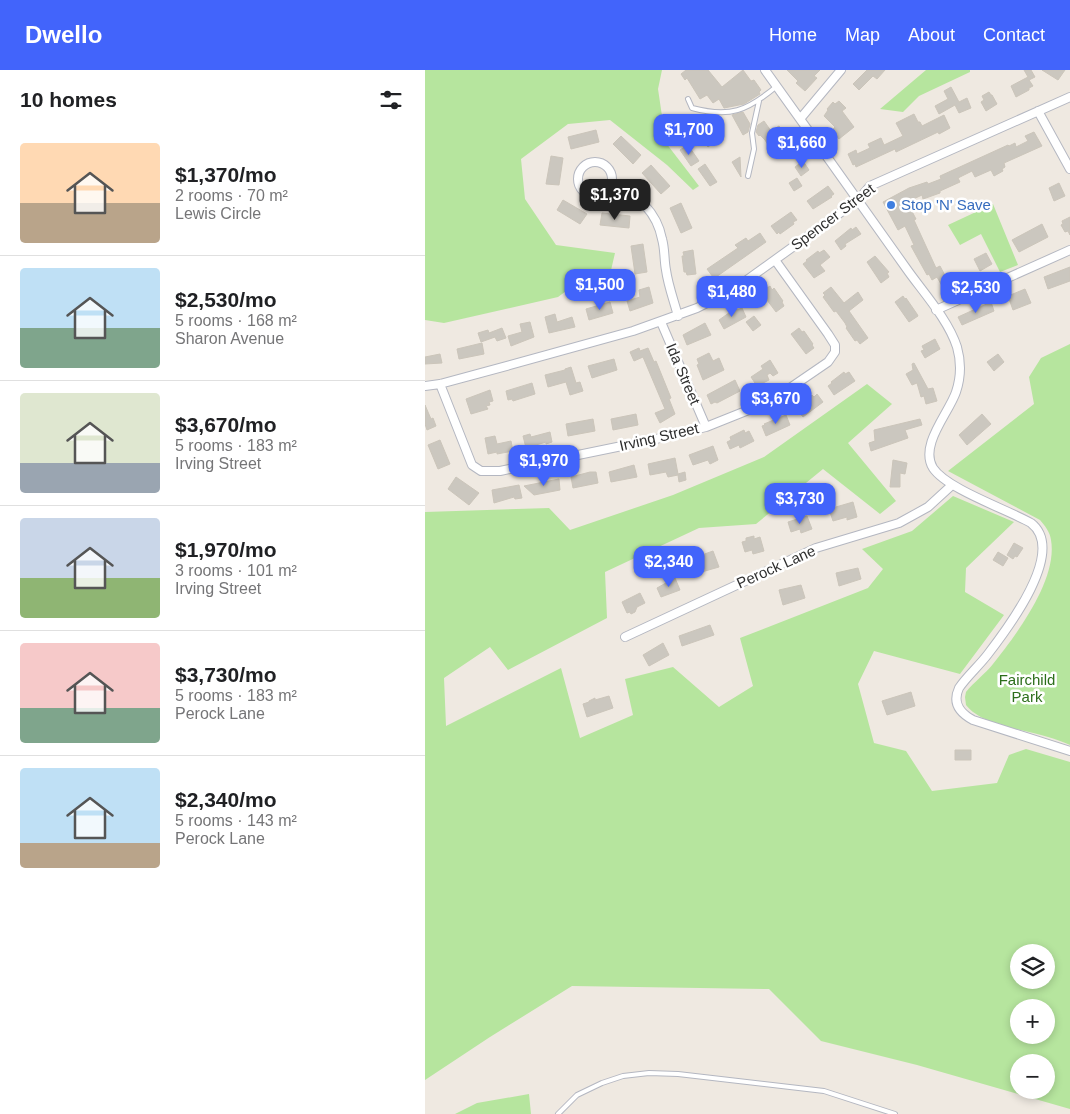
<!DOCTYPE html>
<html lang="en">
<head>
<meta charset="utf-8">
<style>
	:root { --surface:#fff; --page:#f2f2f2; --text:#202124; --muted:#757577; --line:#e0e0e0; --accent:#4264fb }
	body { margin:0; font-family:Helvetica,sans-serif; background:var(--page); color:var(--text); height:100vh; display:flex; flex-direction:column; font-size:19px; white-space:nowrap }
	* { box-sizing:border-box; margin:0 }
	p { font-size:16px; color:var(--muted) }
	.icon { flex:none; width:28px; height:28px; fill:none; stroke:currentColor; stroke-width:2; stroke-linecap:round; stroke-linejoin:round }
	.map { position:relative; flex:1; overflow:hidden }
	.drawer { display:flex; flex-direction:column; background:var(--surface); width:425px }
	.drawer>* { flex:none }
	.tools { position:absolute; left:585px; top:874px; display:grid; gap:10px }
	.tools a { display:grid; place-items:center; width:45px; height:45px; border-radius:50%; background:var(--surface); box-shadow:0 2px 8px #0003; font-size:25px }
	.price { position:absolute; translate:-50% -42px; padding:0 11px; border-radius:10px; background:var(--accent); color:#fff; font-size:16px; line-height:32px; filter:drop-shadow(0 1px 2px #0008) }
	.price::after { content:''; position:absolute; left:50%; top:30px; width:15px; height:11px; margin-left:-8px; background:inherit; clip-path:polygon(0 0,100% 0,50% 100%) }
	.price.active { background:#222; color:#fff }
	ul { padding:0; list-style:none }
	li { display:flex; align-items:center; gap:15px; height:125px; padding:0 20px }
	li+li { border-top:1px solid var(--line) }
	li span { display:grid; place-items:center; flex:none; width:140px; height:100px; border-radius:5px; color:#555 }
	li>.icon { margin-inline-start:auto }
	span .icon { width:60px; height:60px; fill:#fffc; stroke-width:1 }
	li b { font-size:21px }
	h2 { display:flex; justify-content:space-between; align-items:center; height:60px; padding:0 20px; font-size:21px }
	header { display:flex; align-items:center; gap:30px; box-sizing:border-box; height:70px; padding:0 25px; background:var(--accent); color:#fff }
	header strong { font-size:24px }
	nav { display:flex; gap:28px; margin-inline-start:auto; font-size:18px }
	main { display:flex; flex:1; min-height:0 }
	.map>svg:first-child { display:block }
	.green { fill:#b6e59e; fill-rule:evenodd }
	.building { fill:#cbc7bf; stroke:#cbc5ba }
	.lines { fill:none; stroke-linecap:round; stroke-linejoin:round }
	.service-casing { stroke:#b4b7c1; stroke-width:6 }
	.minor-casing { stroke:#b4b7c1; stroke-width:10 }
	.service { stroke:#fff; stroke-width:4 }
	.minor { stroke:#fff; stroke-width:8 }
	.shop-dot { fill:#3f7fe0; stroke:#fff; stroke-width:2 }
	.labels { text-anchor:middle; stroke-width:5; stroke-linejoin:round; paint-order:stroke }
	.shop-label { font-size:15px; fill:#366cbe; stroke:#fff; text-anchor:start }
	.street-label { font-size:15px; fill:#2e2e2e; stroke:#fff }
	.park-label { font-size:15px; fill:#2c6e1b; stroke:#fff }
</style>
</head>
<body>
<header>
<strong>Dwello</strong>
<nav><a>Home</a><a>Map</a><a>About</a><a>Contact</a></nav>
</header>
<main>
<section class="drawer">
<h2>10 homes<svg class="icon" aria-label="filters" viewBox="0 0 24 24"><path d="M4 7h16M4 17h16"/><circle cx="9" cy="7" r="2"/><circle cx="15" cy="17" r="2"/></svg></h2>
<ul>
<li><span style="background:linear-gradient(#ffd9b3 60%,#b9a48a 0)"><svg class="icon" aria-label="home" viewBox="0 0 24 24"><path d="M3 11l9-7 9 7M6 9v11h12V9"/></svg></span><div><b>$1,370/mo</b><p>2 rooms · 70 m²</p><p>Lewis Circle</p></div></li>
<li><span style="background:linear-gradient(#bfe0f5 60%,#7fa58c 0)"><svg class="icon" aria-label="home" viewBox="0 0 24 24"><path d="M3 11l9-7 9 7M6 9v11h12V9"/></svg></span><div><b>$2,530/mo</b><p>5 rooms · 168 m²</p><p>Sharon Avenue</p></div></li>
<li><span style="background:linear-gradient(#dfe7d0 70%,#9aa5b1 0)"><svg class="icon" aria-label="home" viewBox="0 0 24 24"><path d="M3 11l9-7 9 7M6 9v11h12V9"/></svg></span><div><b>$3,670/mo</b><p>5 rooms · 183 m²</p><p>Irving Street</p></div></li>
<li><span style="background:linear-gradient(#c9d6e8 60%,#8fb573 0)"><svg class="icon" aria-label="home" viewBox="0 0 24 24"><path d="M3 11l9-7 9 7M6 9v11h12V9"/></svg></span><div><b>$1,970/mo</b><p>3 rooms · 101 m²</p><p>Irving Street</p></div></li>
<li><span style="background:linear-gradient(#f6c9c9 65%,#7fa58c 0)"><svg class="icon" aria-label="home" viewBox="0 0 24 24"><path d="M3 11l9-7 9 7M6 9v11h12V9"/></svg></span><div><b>$3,730/mo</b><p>5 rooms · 183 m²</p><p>Perock Lane</p></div></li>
<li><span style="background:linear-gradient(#bfe0f5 75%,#b9a48a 0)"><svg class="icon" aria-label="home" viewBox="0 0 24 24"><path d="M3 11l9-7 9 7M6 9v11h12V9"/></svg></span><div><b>$2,340/mo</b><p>5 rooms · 143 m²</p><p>Perock Lane</p></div></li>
</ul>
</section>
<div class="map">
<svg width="645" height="1044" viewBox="0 0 645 1044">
	<rect width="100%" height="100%" fill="#efe9e1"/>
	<path class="green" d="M0 0H237L233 19 241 73 274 116 268 120 242 95 185 50 143 54 96 89 100 129 131 175 190 183 184 209 148 216 133 227 19 253 0 250Z
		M501 0H545V2L494 26 478 42 455 39Z
		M568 134 593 195 575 202 556 164 535 175 523 155Z
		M645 274V675C638 672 631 669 623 667 600 660 556 655 541 635L540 627 541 622C549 612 560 604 568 594 591 565 633 510 626 470 625 462 620 456 615 450L523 401 609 334 604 307 616 288Z
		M442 314 467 334 423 373 471 431 455 444 398 399 331 454 274 458 180 502 182 548 83 600 65 577 19 608 21 656 136 598 155 668 208 645 200 609 248 597 294 637 328 616 315 568 443 518 458 499 437 479 487 461 528 426 589 452 541 498 540 522 579 545 535 604 449 581 433 614 449 673 481 681 507 721 572 713 584 685 601 679 645 692V1039L492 995 396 971 344 919 147 916 65 967 0 1010V442L124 438 145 460 248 425 339 387ZM594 882H621V910H594ZM594 938H621V965H594ZM594 992H621V1020H594Z
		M104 1024 106 1044H30L52 1033Z"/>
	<path class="building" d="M261 0H283L297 17 318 0 326 11 329 10 336 20 334 22 335 24 319 34 299 38 294 29 288 33 282 25 275 29 262 8 260 10 256 4Z
		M362 0H395L389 6 392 8 380 21 371 13 373 11Z
		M442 0H460L452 9 448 6 434 20 428 14Z
		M599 0H606L610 7 604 10 608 16 604 18V20L591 27 586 16 603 7Z
		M617 0H640L633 10Z
		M526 17 534 32 542 28 546 38 534 43 530 35 514 44 510 36 523 29 519 21Z
		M564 22 566 25H567L572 34 561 41 556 32 559 30 557 26Z
		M414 31 421 38 417 41 429 57 414 69 407 60 410 57 399 46 403 40 402 39 408 32 410 34Z
		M318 42 325 54 323 62 318 65 307 45Z
		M489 44 493 52H495L497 56 519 45 525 58 514 64 513 62 471 82 470 79 431 97 430 94 428 95 423 84 431 80 432 84 445 78 443 74 456 68 459 75 478 66 471 53Z
		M339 51 346 61 354 56 360 65 356 68 361 76 349 84 340 70 335 65 334 66 331 62 333 55Z
		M286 52 297 66 283 77 277 70 279 69 274 60Z
		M171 60 174 72 146 79 143 67Z
		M609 62 617 76 579 93 580 97 577 99 578 101 569 106 566 100 550 107 547 101 533 108 535 112 515 121V123L498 129 497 125 482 132 491 149 489 150 511 198 515 196 522 209 532 204 537 214 521 223 512 207 507 210 504 204 502 205 486 176 489 175 480 156 473 160 458 132 484 118 502 112 503 114 516 109 515 106 583 75 584 76 590 73 591 77 603 71 600 66Z
		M196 66 216 85 208 94 188 74Z
		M263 75 274 91 266 96 255 80Z
		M126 86 138 88 134 115 121 114Z
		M315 87 316 107 307 92Z
		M378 91 384 100 376 106 370 97Z
		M280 94 292 112 285 116 273 99Z
		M226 95 245 116 236 124 217 103Z
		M372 108 377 116 369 121 364 113Z
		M634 113 640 126 629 131 624 118Z
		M403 116 409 124 406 126 407 127 388 139 382 131Z
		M138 130 162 144 155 154 132 140Z
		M256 133 267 158 256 163 245 138Z
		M366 142 372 150 368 152 369 154 355 164 354 162 352 164 346 156Z
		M177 143 205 146 204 158 175 155Z
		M645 147V165L643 161 640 162 636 155 638 154 637 151Z
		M617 154 623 167 594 182 587 170Z
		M431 157 436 164 420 174 421 176 416 180 410 171 426 158 427 160Z
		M335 163 341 172 291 207 290 206 288 207 282 199 313 178 310 175 321 168 323 171Z
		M218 174 222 202 210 204 206 176Z
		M268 180 271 204 262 205 261 202H259L257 186H259L258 182Z
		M399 180 405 187 395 195 400 201 389 208 378 194 382 191 381 190 393 181 394 183Z
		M561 183 567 194 555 201 549 189Z
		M450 186 464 202 462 203 464 207 456 213 442 192Z
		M645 197V211L623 219 619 207Z
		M345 216 347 220 349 218 358 231 357 232 359 236 351 242 336 222Z
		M224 217 228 233 205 241 202 231 215 227 214 220Z
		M406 217 419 233 433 222 438 230 424 241 443 268 435 274 432 270 430 271 421 258 422 257 420 253 411 241 409 242 398 227 400 225 398 223Z
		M600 219 606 233 588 240 583 226Z
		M478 226 480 229 481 228 492 244 493 246 484 252 470 232Z
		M185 232 188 243 164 250 161 239Z
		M566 232 569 241 537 255 533 247Z
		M311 238 312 240 317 238 321 247 299 259 294 250Z
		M130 244 132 252 147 247 150 257 124 263 120 247Z
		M329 246 336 255 328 261 321 252Z
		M105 252 109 267 86 276 83 266 97 262 95 254Z
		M280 253 286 265 262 275 258 265Z
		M77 258 81 268 72 271 70 267 56 272 53 263 63 260 64 263Z
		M374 258 377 262 379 261 388 274 387 275 389 278 381 284 366 264Z
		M510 269 515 279 500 288 496 281 499 280 497 276Z
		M57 273 59 284 34 289 32 279Z
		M214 278 215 281 223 278 229 292 231 291 246 328 244 329 250 344 235 353 230 343 240 339 218 287 209 291 205 282Z
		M284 283 288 291 294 288 299 300 278 310 272 295 274 294 272 289Z
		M15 284 17 293 0 294V287Z
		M573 284 579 292 569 301 562 292Z
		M189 289 192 300 167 308 163 296Z
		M345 290 353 303 348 306 345 303 342 305 344 310 332 316 326 307 338 299 336 296Z
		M489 293 503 319 508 318 512 331 501 334 499 326 496 327 492 313 487 315 481 304 488 300 487 294Z
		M146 297 151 313 155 312 158 321 145 325 141 312 123 317 120 305 140 300V299Z
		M419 302 420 304 424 302 430 311 409 325 403 316 407 313 406 312Z
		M310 310 315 321 292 333 290 332 286 334 282 325Z
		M107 313 110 324 88 331 87 329 83 330 81 321Z
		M65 320 68 331 64 332 65 335 61 336 63 339 46 344 41 329Z
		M392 324 398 332 378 347 372 339 387 325 389 327Z
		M0 335 6 349 8 348 11 356 2 360 0 354Z
		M211 344 213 355 188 360 186 349Z
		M557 344 566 354 542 375 534 365Z
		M361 345 365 355 341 366 337 356 340 355 339 354Z
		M168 349 170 361 143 366 141 354Z
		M495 349 497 355 480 360 483 368 446 381 444 373 450 371 449 360Z
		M319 360 320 363 324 361 329 371 315 378 314 375 305 379 302 372 306 370 305 367Z
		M125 362 127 372 121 374V372L101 378 98 366 105 364 106 367Z
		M70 366 72 374 86 371 88 381 72 384V382L63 384 60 368Z
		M15 370 25 394 13 399 3 375Z
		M288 376 293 390 285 394 283 390 268 395 264 385Z
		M250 388 253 404 260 402 261 410 254 412 253 405 243 407 241 402 225 405 223 394Z
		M468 390 482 393 480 404 475 403V417H465Z
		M209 395 212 407 186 412 184 402Z
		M165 402H171L173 413 148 418 146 407Z
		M31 407 54 423 44 435 23 419Z
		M134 409 135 420 109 425 99 416Z
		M94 415 97 428 90 429 89 427 69 433 67 420Z
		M428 432 432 447 422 450V447L408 451 404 439Z
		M382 446 387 459 376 463 375 459 366 462 363 452Z
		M329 466V469L335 467 339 481 328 484 327 480 320 482 317 472 321 471V468Z
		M589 473 598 478 592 487 590 486 588 489 582 485Z
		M288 481 294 497 273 503 269 493 276 491 274 486Z
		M573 482 583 488 578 496 568 490Z
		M433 498 436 509 414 516 411 503Z
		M250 508 255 520 236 527 232 518Z
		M376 515 380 528 358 535 354 520Z
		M215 523 220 533 212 537 210 542 206 544 205 542 202 543 197 532Z
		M285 555 289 565 257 576 254 566Z
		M238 573 244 585 224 596 218 585Z
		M486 622 490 636 462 645 457 631Z
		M184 626 188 638 162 647 158 634 164 632V631L170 628V630Z
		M530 680H546V690H530Z"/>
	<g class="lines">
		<defs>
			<path id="service" d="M263 29 267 38C305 48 322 41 352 16
				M323 106 329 79 327 63 334 31
				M133 1044 152 1025 177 1013 198 1006 224 1003 253 1004 399 1021 470 1044"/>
			<path id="minor" d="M340 0C387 66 434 131 481 198 497 221 523 249 532 277 536 291 536 307 531 322 524 343 494 375 508 398 522 419 581 439 606 453 642 481 583 558 563 584 554 596 542 606 534 618 527 633 535 643 548 650L645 681
				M613 41 645 99
				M375 49 416 0
				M153 109a17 17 0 1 1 34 0a17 17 0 1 1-34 0Z
				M187 114C212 124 232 142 237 169 240 179 239 190 241 200 243 215 249 231 253 246
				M511 240 645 180
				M236 252 281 357
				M15 314 47 395 56 401H75L231 369 281 357 331 337 365 318 403 292 410 282V275L403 264 350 190
				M0 316 15 314 85 295 208 261 272 238 308 220 433 130 445 116 645 27
				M200 567 391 478 474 453 503 437 527 415"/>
		</defs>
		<use href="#service" class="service-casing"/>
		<use href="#minor" class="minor-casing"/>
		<use href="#service" class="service"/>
		<use href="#minor" class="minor"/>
	</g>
	<circle class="shop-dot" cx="466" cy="135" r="5"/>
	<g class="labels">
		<g class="shop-label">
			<text x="476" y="140">Stop 'N' Save</text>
		</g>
		<g class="street-label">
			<text transform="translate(408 147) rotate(-37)" y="5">Spencer Street</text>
			<text transform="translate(258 304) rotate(67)" y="5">Ida Street</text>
			<text transform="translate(234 367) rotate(-13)" y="5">Irving Street</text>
			<text transform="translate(351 497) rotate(-24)" y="5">Perock Lane</text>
		</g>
		<g class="park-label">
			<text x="602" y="615">Fairchild<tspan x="602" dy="17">Park</tspan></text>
		</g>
	</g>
</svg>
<div class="tools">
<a><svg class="icon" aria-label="layers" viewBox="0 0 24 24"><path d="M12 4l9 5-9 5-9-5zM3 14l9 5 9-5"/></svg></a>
<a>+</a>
<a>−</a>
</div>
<b class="price" style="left:264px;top:86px">$1,700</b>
<b class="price" style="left:377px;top:99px">$1,660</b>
<b class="price active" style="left:190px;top:151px">$1,370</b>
<b class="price" style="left:175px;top:241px">$1,500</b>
<b class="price" style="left:551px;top:244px">$2,530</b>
<b class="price" style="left:307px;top:248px">$1,480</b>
<b class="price" style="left:351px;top:355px">$3,670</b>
<b class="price" style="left:119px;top:417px">$1,970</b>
<b class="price" style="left:375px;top:455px">$3,730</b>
<b class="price" style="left:244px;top:518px">$2,340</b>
</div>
</main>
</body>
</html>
